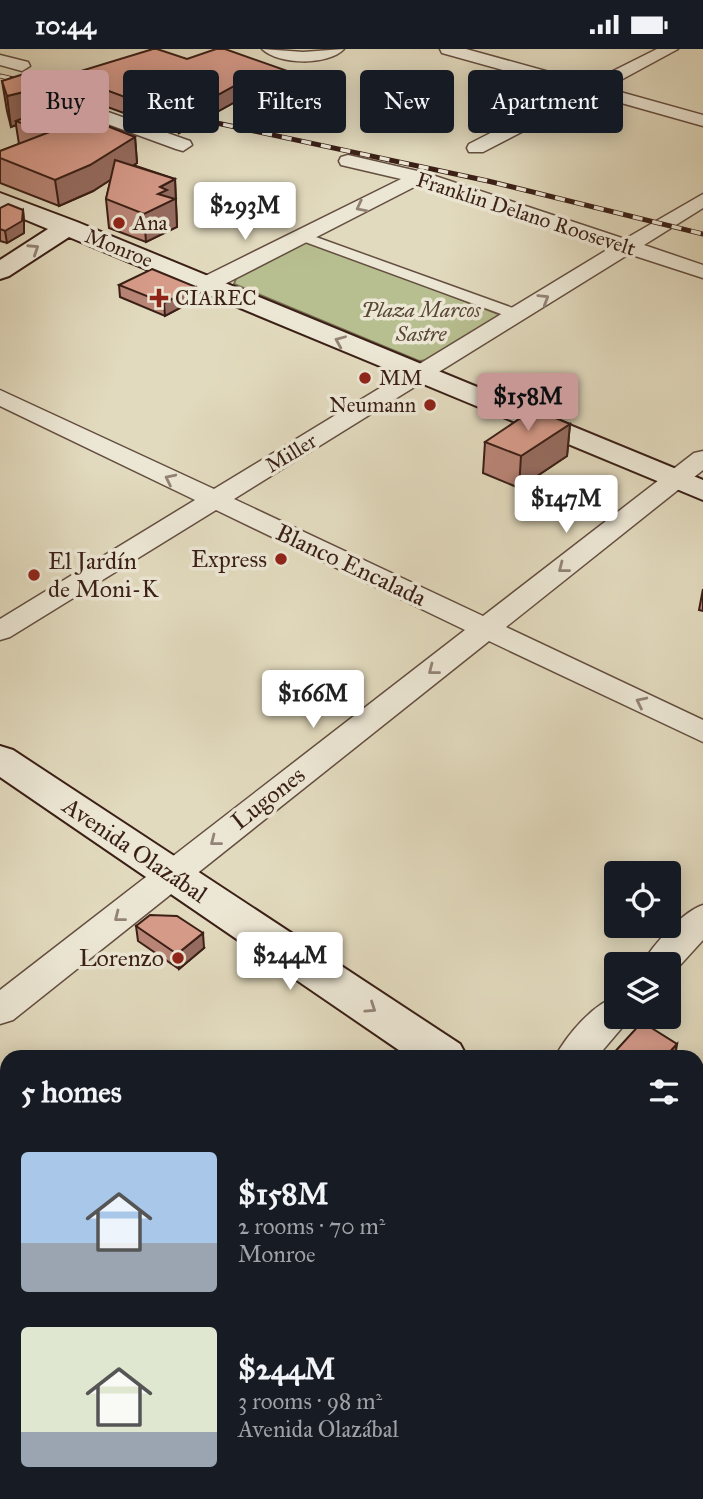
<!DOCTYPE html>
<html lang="en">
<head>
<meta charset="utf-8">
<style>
	:root { --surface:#171b24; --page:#242831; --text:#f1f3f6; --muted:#9ea1a6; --accent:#c59692 }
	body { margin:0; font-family:"IM FELL Great Primer",serif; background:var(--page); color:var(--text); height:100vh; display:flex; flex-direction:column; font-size:26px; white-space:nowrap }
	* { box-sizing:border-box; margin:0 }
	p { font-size:23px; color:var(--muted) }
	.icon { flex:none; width:38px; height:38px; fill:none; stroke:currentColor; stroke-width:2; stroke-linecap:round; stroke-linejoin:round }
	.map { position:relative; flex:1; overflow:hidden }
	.details { position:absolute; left:0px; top:1001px; width:704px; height:450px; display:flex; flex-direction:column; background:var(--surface); border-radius:21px 21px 0 0; box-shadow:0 4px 18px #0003 }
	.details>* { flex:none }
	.hud { position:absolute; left:21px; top:21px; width:662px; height:63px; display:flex; gap:14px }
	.buttons { position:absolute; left:604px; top:812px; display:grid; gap:14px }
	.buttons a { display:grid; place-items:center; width:77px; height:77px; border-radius:7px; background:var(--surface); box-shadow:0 4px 18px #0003; font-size:35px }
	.price { position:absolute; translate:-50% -60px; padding:0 16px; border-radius:7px; background:#fff; color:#222; font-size:23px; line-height:46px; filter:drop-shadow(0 2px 4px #0008) }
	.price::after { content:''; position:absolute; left:50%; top:42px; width:21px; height:16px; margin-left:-10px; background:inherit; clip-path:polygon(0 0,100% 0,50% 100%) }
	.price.current { background:var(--accent); color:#111 }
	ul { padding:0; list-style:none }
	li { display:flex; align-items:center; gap:21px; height:175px; padding:0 21px }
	li span { display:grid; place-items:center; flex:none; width:196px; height:140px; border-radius:7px; color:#555 }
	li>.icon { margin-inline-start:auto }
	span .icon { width:84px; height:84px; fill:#fffc; stroke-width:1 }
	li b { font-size:30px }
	h2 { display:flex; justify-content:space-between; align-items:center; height:84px; padding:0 21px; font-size:30px }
	.chip { padding:0 24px; border-radius:7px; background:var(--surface); box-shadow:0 4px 18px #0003; font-size:24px; line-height:63px }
	.chip.current { background:var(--accent); color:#111 }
	.status { display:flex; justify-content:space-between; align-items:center; height:49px; padding:0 35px; background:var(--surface); direction:ltr }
	.status svg { height:19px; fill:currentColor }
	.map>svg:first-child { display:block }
	.green { fill:#b7be8f; stroke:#786e52; stroke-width:2 }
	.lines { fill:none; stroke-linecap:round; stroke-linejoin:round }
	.pedestrian-casing { stroke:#644e40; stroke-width:3 }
	.minor-casing { stroke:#644e40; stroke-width:3 }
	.secondary-casing { stroke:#3a1f16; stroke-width:4 }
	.pedestrian { fill:#ece7d5; fill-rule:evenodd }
	.minor { fill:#ece7d5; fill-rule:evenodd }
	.secondary { fill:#ece7d5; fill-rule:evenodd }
	.rail-casing { stroke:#3a1f16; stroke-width:5 }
	.rail { stroke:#ece7d5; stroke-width:3.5; stroke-dasharray:10; stroke-linecap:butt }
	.wall { fill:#b98577; stroke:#3a1f16; stroke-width:2 }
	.shaded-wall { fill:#966c61; stroke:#3a1f16; stroke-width:2 }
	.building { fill:#d79b8a; stroke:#3a1f16; stroke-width:2 }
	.oneway { stroke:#938376 }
	.poi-dot { fill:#8f2418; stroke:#ece7d5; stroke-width:2.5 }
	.labels { text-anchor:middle; stroke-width:7; stroke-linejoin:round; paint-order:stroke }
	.far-street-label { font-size:21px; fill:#3a1f16; stroke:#ece7d5 }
	.far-poi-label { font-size:21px; fill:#3a1f16; stroke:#ece7d5; text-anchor:start }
	.far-park-label { font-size:21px; font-style:italic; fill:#594734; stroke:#ece7d5 }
	.poi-label { font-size:24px; fill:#3a1f16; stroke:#ece7d5; text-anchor:end }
	.street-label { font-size:24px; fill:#3a1f16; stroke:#ece7d5 }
</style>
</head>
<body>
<div class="status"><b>10:44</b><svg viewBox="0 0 49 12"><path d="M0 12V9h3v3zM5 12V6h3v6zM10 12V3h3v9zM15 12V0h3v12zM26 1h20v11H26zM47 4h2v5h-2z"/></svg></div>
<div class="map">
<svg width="703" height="1450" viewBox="0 0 703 1450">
	<rect width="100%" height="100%" fill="#e2dabe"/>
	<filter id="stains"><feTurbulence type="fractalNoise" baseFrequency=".00286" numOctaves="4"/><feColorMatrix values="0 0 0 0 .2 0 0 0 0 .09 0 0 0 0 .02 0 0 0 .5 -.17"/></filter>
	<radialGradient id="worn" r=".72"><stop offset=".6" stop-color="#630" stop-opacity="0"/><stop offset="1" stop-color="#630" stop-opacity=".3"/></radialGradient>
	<path class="green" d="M308 192 501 266 430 311 419 312 234 235 237 227Z"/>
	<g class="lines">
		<defs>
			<path id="pedestrian" d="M302 183 524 263 526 266 524 269H512L297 190 295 187Z"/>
			<path id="minor" d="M262 0 303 3 344 0C328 17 278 16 262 0Z
				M440 0H466L589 34 657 0H678L606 39 703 66V77L593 46 483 103H469L467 99 469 95 575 41 442 4Z
				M0 6 28 13 30 17 22 22 0 16Z
				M26 34 190 92 192 96 183 102 176 100 20 43 17 39 20 35Z
				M348 106 426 124 625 190 703 145V159L644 196 703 216V229L629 205 234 450 483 567 694 404 703 402V421L506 578 703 671V693L489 592 13 971 0 975V941L465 581 216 461 10 588 0 591V570L195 451 0 357V341L214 440 610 199 420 135 215 240H199L196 235 199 230 401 130 341 116 339 112 341 108Z
				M703 856V891L673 924 668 926V915H642C652 897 683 862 703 856Z
				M616 948V968H631L597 1008H555C567 986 593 955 616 948Z
				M0 1380 7 1383V1431L0 1428Z
				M20 1444H70L72 1450H22Z
				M143 1444H193L191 1450H141Z"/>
			<path id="secondary" d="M0 144 77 173 703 431V451L69 188 9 227 0 230V211L48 180 0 160Z
				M0 697 13 701 460 995 467 1008H409L0 728Z
				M696 1153 703 1155V1200L696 1197Z"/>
		</defs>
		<use href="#pedestrian" class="pedestrian-casing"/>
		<use href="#minor" class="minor-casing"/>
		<use href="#secondary" class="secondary-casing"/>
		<use href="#pedestrian" class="pedestrian"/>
		<use href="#minor" class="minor"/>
		<use href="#secondary" class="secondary"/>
		<defs>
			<path id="rail" d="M0 27 30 34
				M184 67 488 132 703 185"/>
		</defs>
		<use href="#rail" class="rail-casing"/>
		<use href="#rail" class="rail"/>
	</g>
	<path class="wall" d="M187 10 327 36V53L297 69 235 53 179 84 102 56 98 57 67 46 68 62 135 88 137 114 133 116 175 130 177 178 146 193 109 179 106 150 111 130 93 142 59 157 0 134V102L19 95 16 76 11 78 7 62 2 32H61V28Z
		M0 159 23 161 24 173V184L7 194 0 192Z
		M119 236 197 250 165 267 120 248Z
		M570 375 567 407 519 439 483 424 485 393Z
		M703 540V562L699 561Z
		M136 877 204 899 179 920 138 892Z"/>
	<path class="shaded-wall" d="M65 33 69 64 16 72V76L11 78 7 47Z
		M327 36V53L297 69V53Z
		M234 37 235 53 179 84 178 68Z
		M101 39 102 56 98 57 96 41Z
		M135 88 137 114 93 142 59 157 55 131Z
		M175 130 177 178 146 193 144 165 158 145 160 138Z
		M23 161 24 173V184L7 194 5 182Z
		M196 238 197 250 165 267 164 254Z
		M570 375 567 407 519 439 521 407Z
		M203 884 204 899 179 920 177 905Z
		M677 995 675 1008H665Z"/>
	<path class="building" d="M153 0H157L187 10 216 0H225L327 36 297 53 234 37 178 68 101 39 96 41 61 28Z
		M33 22 65 33 7 47 2 32Z
		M54 56 135 88 90 116 55 131 0 109V102L47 84 16 72Z
		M115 111 175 130 160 138 167 141 158 145 175 150 144 165 106 150Z
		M8 155 23 161 22 172 5 182 0 180V159Z
		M152 220 196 238 164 254 119 236Z
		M534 360 570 375 521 407 485 393Z
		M150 866 177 867 203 884 177 905 136 877Z
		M642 973 677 995 665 1008H610Z"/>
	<defs><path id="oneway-chevron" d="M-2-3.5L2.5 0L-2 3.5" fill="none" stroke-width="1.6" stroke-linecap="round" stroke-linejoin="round" transform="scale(1.75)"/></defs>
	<g class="oneway">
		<use href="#oneway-chevron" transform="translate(361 158) rotate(153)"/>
		<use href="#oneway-chevron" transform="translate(34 200) rotate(-33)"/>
		<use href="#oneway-chevron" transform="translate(544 250) rotate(-32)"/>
		<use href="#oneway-chevron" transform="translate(340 292) rotate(-157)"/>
		<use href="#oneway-chevron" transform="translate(170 430) rotate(-154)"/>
		<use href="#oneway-chevron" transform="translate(563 519) rotate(142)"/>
		<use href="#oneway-chevron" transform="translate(433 621) rotate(142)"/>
		<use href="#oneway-chevron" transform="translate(641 653) rotate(-154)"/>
		<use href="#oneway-chevron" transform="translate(215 792) rotate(142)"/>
		<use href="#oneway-chevron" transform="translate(119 868) rotate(142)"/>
		<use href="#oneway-chevron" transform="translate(371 959) rotate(34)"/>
	</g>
	<g class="poi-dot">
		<circle cx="119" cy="174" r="7"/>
		<path d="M155.5 238.5h7v7h7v7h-7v7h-7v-7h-7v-7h7z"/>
		<circle cx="365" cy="329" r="7"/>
		<circle cx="430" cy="356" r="7"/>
		<circle cx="281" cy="510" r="7"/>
		<circle cx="34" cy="526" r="7"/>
		<circle cx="178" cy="909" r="7"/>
	</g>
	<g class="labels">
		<g class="far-street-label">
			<text transform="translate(526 165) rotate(18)" y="7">Franklin Delano Roosevelt</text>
			<text transform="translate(119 199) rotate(22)" y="7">Monroe</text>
			<text transform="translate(291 404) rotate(-31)" y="7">Miller</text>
		</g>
		<g class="far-poi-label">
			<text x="133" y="181">Ana</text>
			<text x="175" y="256">CIAREC</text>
			<text x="379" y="336">MM</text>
			<text x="416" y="363" text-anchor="end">Neumann</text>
		</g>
		<g class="far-park-label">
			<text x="421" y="268">Plaza Marcos<tspan x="421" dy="24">Sastre</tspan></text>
		</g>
		<g class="poi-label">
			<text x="267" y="518">Express</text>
			<text x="48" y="520" text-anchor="start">El Jardín<tspan x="48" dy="28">de Moni-K</tspan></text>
			<text x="164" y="917">Lorenzo</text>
		</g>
		<g class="street-label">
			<text transform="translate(351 516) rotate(25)" y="8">Blanco Encalada</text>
			<text transform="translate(268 749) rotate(-38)" y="8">Lugones</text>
			<text transform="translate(135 801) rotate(34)" y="8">Avenida Olazábal</text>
		</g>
	</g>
	<rect width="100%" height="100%" filter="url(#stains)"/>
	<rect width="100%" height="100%" fill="url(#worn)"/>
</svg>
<div class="buttons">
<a><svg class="icon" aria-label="locate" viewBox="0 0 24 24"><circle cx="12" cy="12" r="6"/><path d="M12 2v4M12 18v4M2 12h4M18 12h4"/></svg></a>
<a><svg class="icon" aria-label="layers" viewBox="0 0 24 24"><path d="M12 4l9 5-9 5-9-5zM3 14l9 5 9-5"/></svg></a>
</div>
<b class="price" style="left:245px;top:193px">$293M</b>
<b class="price current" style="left:528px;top:384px">$158M</b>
<b class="price" style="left:566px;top:486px">$147M</b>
<b class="price" style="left:313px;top:681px">$166M</b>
<b class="price" style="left:290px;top:943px">$244M</b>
<div class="hud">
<a class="chip current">Buy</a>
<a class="chip">Rent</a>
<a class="chip">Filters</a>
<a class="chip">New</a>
<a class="chip">Apartment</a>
</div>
<section class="details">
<h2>5 homes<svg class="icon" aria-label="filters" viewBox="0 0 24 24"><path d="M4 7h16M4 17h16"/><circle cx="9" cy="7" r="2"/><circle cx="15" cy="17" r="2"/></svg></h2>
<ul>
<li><span style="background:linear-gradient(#a9c7e8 65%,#9aa5b1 0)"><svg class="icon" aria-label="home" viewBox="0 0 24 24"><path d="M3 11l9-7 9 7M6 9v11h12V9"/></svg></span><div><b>$158M</b><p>2 rooms · 70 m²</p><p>Monroe</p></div></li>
<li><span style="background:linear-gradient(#dfe7d0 75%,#9aa5b1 0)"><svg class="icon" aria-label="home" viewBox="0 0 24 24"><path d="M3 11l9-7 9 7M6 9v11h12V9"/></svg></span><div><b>$244M</b><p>3 rooms · 98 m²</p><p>Avenida Olazábal</p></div></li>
</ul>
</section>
</div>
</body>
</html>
